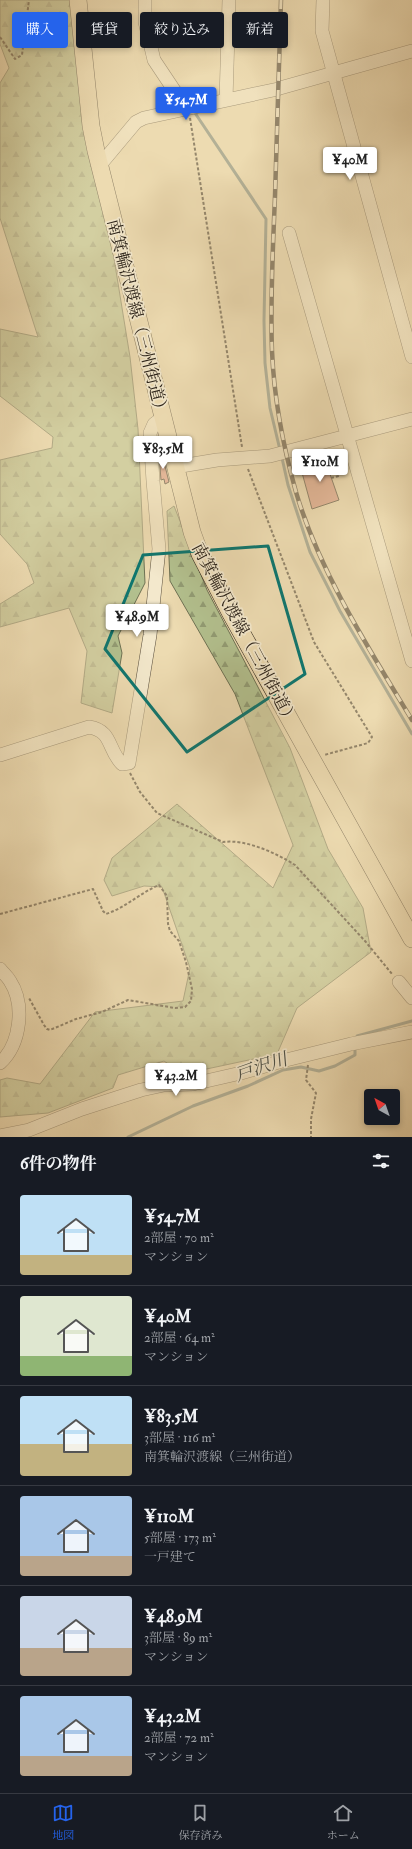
<!DOCTYPE html>
<html lang="ja">
<head>
<meta charset="utf-8">
<style>
	:root { --surface:#171b24; --page:#242831; --text:#f1f3f6; --muted:#9ea1a6; --line:#363941; --accent:#2563eb }
	body { margin:0; font-family:"IM FELL Double Pica","Noto Serif JP",serif; background:var(--page); color:var(--text); height:100vh; display:flex; flex-direction:column; font-size:15px; white-space:nowrap }
	* { box-sizing:border-box; margin:0 }
	p { font-size:13px; color:var(--muted) }
	.icon { flex:none; width:22px; height:22px; fill:none; stroke:currentColor; stroke-width:2; stroke-linecap:round; stroke-linejoin:round }
	.map { position:relative; height:1137px; overflow:hidden }
	.drawer { display:flex; flex-direction:column; background:var(--surface); flex:1 }
	.drawer>* { flex:none }
	.banner { position:absolute; left:12px; top:12px; width:388px; height:36px; display:flex; gap:8px }
	.needle { width:26px; rotate:320deg }
	.fabs { position:absolute; left:364px; top:1089px; display:grid; gap:8px }
	.fabs a { display:grid; place-items:center; width:36px; height:36px; border-radius:4px; background:var(--surface); box-shadow:0 2px 6px #0003; font-size:20px }
	.price { position:absolute; translate:-50% -34px; padding:0 9px; border-radius:4px; background:#fff; color:#222; font-size:13px; line-height:26px; filter:drop-shadow(0 1px 2px #0008) }
	.price::after { content:''; position:absolute; left:50%; top:24px; width:12px; height:9px; margin-left:-6px; background:inherit; clip-path:polygon(0 0,100% 0,50% 100%) }
	.price.current { background:var(--accent); color:#fff }
	ul { padding:0; list-style:none }
	li { display:flex; align-items:center; gap:12px; height:100px; padding:0 20px }
	li+li { border-top:1px solid var(--line) }
	li span { display:grid; place-items:center; flex:none; width:112px; height:80px; border-radius:4px; color:#555 }
	li>.icon { margin-inline-start:auto }
	span .icon { width:48px; height:48px; fill:#fffc; stroke-width:1 }
	li b { font-size:17px }
	h2 { display:flex; justify-content:space-between; align-items:center; height:48px; padding:0 20px; font-size:17px }
	.tag { padding:0 14px; border-radius:4px; background:var(--surface); box-shadow:0 2px 6px #0003; font-size:14px; line-height:36px }
	.tag.current { background:var(--accent); color:#fff }
	.tab-bar { display:flex; justify-content:space-around; align-items:center; height:56px; border-top:1px solid var(--line); background:var(--surface); font-size:11px; color:var(--muted) }
	.tab-bar a { display:grid; justify-items:center; gap:2px }
	.tab-bar .current { color:var(--accent) }
	.map>svg:first-child { display:block }
	.forest { fill:url(#forest-firs); stroke:#6e7254 }
	.lines { fill:none; stroke-linecap:round; stroke-linejoin:round }
	.stream { stroke:#6d7d75; stroke-width:3 }
	.building { fill:#d78c7a; stroke:#2a2219 }
	.minor-casing { stroke:#5b503f; stroke-width:14 }
	.major-casing { stroke:#2a2219; stroke-width:18 }
	.path { stroke:#2a2219; stroke-width:2; stroke-dasharray:3 2; stroke-linecap:butt }
	.minor { stroke:#f3e8cc; stroke-width:13 }
	.major { stroke:#eddbb1; stroke-width:17 }
	.rail-casing { stroke:#2a2219; stroke-width:4.5 }
	.rail { stroke:#f3e8cc; stroke-width:3; stroke-dasharray:9; stroke-linecap:butt }
	.marked { fill:none; stroke:#0f766e; stroke-width:3; stroke-linejoin:round }
	.labels { text-anchor:middle; stroke-width:3.5; stroke-linejoin:round; paint-order:stroke }
	.street-label { font-size:17px; fill:#2a2219; stroke:#f3e8cc }
	.water-label { font-size:18px; font-style:italic; fill:#4c5047; stroke:#f3e8cc }
</style>
</head>
<body>
<div class="map">
<svg width="412" height="1137" viewBox="0 0 412 1137">
	<defs>
		<pattern id="forest-firs" width="22" height="20" patternUnits="userSpaceOnUse"><rect width="22" height="20" fill="#b3c18f"/><path d="M5 1l3.5 6h-7zM16 11l3.5 6h-7z" fill="#929c74"/></pattern>
	</defs>
	<rect width="100%" height="100%" fill="#eddbb1"/>
	<filter id="stains"><feTurbulence type="fractalNoise" baseFrequency=".005" numOctaves="4"/><feColorMatrix values="0 0 0 0 .2 0 0 0 0 .09 0 0 0 0 .02 0 0 0 .5 -.17"/></filter>
	<radialGradient id="worn" r=".72"><stop offset=".6" stop-color="#630" stop-opacity="0"/><stop offset="1" stop-color="#630" stop-opacity=".3"/></radialGradient>
	<path class="forest" d="M0 0H72L130 357 138 429 145 583 118 636 122 653 112 713 81 703 87 651 69 608 0 627V604L34 583 27 564 0 534V460L52 448 53 437 0 396V329L38 337 0 218V83L9 68 0 44Z
		M174 506 207 590 290 748 328 849 363 908 371 952 297 1008 277 1054 183 1074 164 1061 118 1075 113 1088 48 1113 0 1117V1080L7 1078 40 1084 95 1012 183 1001 190 968 162 887 144 886 112 896 104 880 112 858 177 804 273 888 293 845 235 694 170 581 167 511Z"/>
	<g class="lines">
		<path class="stream" d="M193 110 266 219 264 321 265 363 270 408 280 450
			M282 458 288 485 310 552 340 611 412 734
			M356 1040 357 1036 412 1021
			M128 1137 193 1106 248 1086 283 1070 301 1067 319 1071 335 1066 355 1055V1047"/>
	</g>
	<path class="building" d="M162 454 169 482 165 484 164 479 161 480 159 455Z
		M320 456 336 465 330 474 339 500 312 509 301 469 314 465Z"/>
	<g class="lines">
		<defs>
			<path id="minor" d="M145 0V22L154 60 186 108
				M323 0 322 31 412 357
				M280 88 412 51
				M226 100 229 0
				M100 165 136 122 144 118 278 89
				M289 233 412 661
				M175 467 217 460 270 456 412 419
				M0 755 89 727C113 731 107 749 122 764L129 763 150 635 159 549 153 481 150 433 154 424 162 418
				M0 969C3 973 7 976 10 981 25 1004 21 1044 0 1063
				M399 982 412 998
				M0 1136 29 1130 82 1109 141 1090 164 1085 193 1084 241 1073 282 1061 351 1044 412 1032"/>
			<path id="major" d="M78 0 91 126 96 151 192 532 200 554 230 612 412 939"/>
		</defs>
		<use href="#minor" class="minor-casing"/>
		<use href="#major" class="major-casing"/>
		<path class="path" d="M0 37 15 59 22 55 29 0
			M190 118 242 447
			M335 454 342 453
			M248 469 314 642 372 737 368 743 324 755
			M331 478 339 476
			M130 773 140 792 157 813 223 842C246 839 276 853 295 865L365 941 392 974
			M0 914 93 889 103 911 106 914C125 908 140 893 159 885L167 896 168 924 170 931 179 941 186 962 192 989 191 1001 185 1007 175 1008 128 1000 102 1012 76 1019 50 1030 47 1029 44 1025 29 998
			M308 1065 306 1080 316 1093 311 1119V1137"/>
		<use href="#minor" class="minor"/>
		<use href="#major" class="major"/>
		<defs>
			<path id="rail" d="M281 0C279 65 277 131 275 196 273 247 270 299 272 351 274 398 283 446 296 492 319 571 369 649 412 720"/>
		</defs>
		<use href="#rail" class="rail-casing"/>
		<use href="#rail" class="rail"/>
	</g>
	<path d="M0 0H412V1137H0ZM268 546 305 674 187 752 105 649 143 555Z" fill="#eddbb1" fill-opacity=".55" fill-rule="evenodd"/>
	<path class="marked" d="M268 546 305 674 187 752 105 649 143 555Z"/>
	<g class="labels">
		<g class="street-label">
			<text transform="translate(138 318) rotate(76)" y="6">南箕輪沢渡線（三州街道）</text>
			<text transform="translate(245 634) rotate(62)" y="6">南箕輪沢渡線（三州街道）</text>
		</g>
		<g class="water-label">
			<text transform="translate(261 1067) rotate(-19)" y="6">戸沢川</text>
		</g>
	</g>
	<rect width="100%" height="100%" filter="url(#stains)"/>
	<rect width="100%" height="100%" fill="url(#worn)"/>
</svg>
<div class="fabs">
<a><svg class="needle" viewBox="-14 -14 28 28"><path d="M0-13l5 13h-10z" fill="#e53935"/><path d="M0 13l5-13h-10z" fill="#9ea1a6"/></svg></a>
</div>
<b class="price current" style="left:186px;top:121px">¥54.7M</b>
<b class="price" style="left:350px;top:181px">¥40M</b>
<b class="price" style="left:163px;top:470px">¥83.5M</b>
<b class="price" style="left:320px;top:483px">¥110M</b>
<b class="price" style="left:137px;top:638px">¥48.9M</b>
<b class="price" style="left:176px;top:1097px">¥43.2M</b>
<div class="banner">
<a class="tag current">購入</a>
<a class="tag">賃貸</a>
<a class="tag">絞り込み</a>
<a class="tag">新着</a>
</div>
</div>
<section class="drawer">
<h2>6件の物件<svg class="icon" aria-label="filters" viewBox="0 0 24 24"><path d="M4 7h16M4 17h16"/><circle cx="9" cy="7" r="2"/><circle cx="15" cy="17" r="2"/></svg></h2>
<ul>
<li><span style="background:linear-gradient(#bfe0f5 75%,#c2b280 0)"><svg class="icon" aria-label="home" viewBox="0 0 24 24"><path d="M3 11l9-7 9 7M6 9v11h12V9"/></svg></span><div><b>¥54.7M</b><p>2部屋 · 70 m²</p><p>マンション</p></div></li>
<li><span style="background:linear-gradient(#dfe7d0 75%,#8fb573 0)"><svg class="icon" aria-label="home" viewBox="0 0 24 24"><path d="M3 11l9-7 9 7M6 9v11h12V9"/></svg></span><div><b>¥40M</b><p>2部屋 · 64 m²</p><p>マンション</p></div></li>
<li><span style="background:linear-gradient(#bfe0f5 60%,#c2b280 0)"><svg class="icon" aria-label="home" viewBox="0 0 24 24"><path d="M3 11l9-7 9 7M6 9v11h12V9"/></svg></span><div><b>¥83.5M</b><p>3部屋 · 116 m²</p><p>南箕輪沢渡線（三州街道）</p></div></li>
<li><span style="background:linear-gradient(#a9c7e8 75%,#b9a48a 0)"><svg class="icon" aria-label="home" viewBox="0 0 24 24"><path d="M3 11l9-7 9 7M6 9v11h12V9"/></svg></span><div><b>¥110M</b><p>5部屋 · 173 m²</p><p>一戸建て</p></div></li>
<li><span style="background:linear-gradient(#c9d6e8 65%,#b9a48a 0)"><svg class="icon" aria-label="home" viewBox="0 0 24 24"><path d="M3 11l9-7 9 7M6 9v11h12V9"/></svg></span><div><b>¥48.9M</b><p>3部屋 · 89 m²</p><p>マンション</p></div></li>
<li><span style="background:linear-gradient(#a9c7e8 75%,#b9a48a 0)"><svg class="icon" aria-label="home" viewBox="0 0 24 24"><path d="M3 11l9-7 9 7M6 9v11h12V9"/></svg></span><div><b>¥43.2M</b><p>2部屋 · 72 m²</p><p>マンション</p></div></li>
</ul>
</section>
<nav class="tab-bar">
<a class="current"><svg class="icon" aria-label="map" viewBox="0 0 24 24"><path d="M3 6l6-2 6 2 6-2v14l-6 2-6-2-6 2zM9 4v14M15 6v14"/></svg>地図</a>
<a><svg class="icon" aria-label="saved" viewBox="0 0 24 24"><path d="M7 4h10v16l-5-4-5 4z"/></svg>保存済み</a>
<a><svg class="icon" aria-label="home" viewBox="0 0 24 24"><path d="M3 11l9-7 9 7M6 9v11h12V9"/></svg>ホーム</a>
</nav>
</body>
</html>
